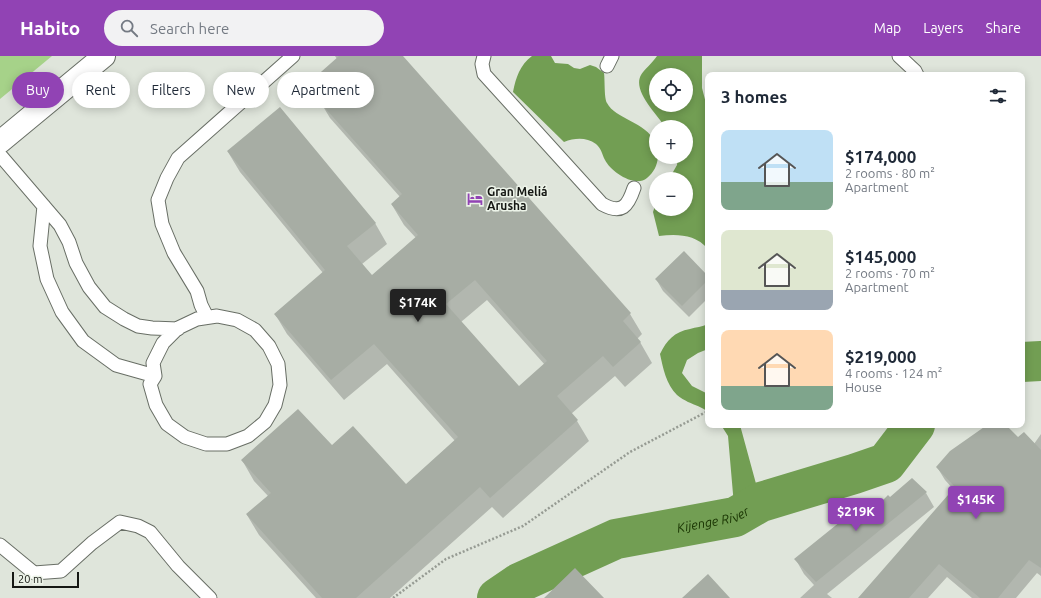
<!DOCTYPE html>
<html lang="en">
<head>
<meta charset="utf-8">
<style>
	:root { --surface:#fff; --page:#f2f2f3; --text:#1f2937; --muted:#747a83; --accent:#9143b4 }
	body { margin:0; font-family:Ubuntu,sans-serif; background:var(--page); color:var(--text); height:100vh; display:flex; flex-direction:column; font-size:15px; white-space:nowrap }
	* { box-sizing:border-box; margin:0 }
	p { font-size:13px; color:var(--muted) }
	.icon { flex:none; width:22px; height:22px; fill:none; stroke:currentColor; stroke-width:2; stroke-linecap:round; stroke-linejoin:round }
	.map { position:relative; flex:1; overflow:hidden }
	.side { position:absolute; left:705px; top:16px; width:320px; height:356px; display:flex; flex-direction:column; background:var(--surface); border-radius:8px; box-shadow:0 2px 10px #0003 }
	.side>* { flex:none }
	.guide { position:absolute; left:12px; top:16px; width:380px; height:36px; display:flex; gap:8px }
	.buttons { position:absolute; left:649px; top:12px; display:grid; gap:8px }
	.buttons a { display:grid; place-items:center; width:44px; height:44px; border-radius:50%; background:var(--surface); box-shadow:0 2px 10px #0003; font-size:20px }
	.scale { position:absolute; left:12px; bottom:10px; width:67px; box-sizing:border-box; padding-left:4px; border:2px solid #151713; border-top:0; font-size:11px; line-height:14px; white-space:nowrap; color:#151713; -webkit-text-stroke:3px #ecf3e8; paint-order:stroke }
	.price { position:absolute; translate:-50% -34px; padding:0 9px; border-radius:4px; background:var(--accent); color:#fff; font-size:13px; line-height:26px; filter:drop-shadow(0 1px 2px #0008) }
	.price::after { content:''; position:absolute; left:50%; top:24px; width:12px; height:9px; margin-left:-6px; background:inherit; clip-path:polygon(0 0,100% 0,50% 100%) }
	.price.on { background:#222; color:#fff }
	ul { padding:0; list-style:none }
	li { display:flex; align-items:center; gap:12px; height:100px; padding:0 16px }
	li span { display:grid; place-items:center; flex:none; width:112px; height:80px; border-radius:8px; color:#555 }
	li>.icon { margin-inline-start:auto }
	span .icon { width:48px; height:48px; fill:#fffc; stroke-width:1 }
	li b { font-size:17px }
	h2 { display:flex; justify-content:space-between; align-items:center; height:48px; padding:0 16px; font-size:17px }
	.pill { padding:0 14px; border-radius:18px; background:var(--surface); box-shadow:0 2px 10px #0003; font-size:14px; line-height:36px }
	.pill.on { background:var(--accent); color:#fff }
	header { display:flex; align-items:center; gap:24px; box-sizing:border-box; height:56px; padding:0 20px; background:var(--accent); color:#fff }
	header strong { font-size:19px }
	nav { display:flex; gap:22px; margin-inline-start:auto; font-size:14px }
	.search { width:280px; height:36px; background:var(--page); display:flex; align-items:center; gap:10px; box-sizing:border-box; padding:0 14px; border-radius:22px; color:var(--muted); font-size:15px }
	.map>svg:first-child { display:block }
	.green { fill:#a6d289 }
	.water { fill:#729e53; fill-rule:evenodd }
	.shadow { fill:#0003; fill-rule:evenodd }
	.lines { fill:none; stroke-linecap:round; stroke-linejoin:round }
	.river { stroke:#729e53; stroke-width:40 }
	.building { fill:#a7ada4; fill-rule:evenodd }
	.service-casing { stroke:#686e65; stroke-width:15 }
	.primary-casing { stroke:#686e65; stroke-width:24 }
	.path { stroke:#969b93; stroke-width:2.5; stroke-dasharray:2 2; stroke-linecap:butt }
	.service { stroke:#fff; stroke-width:13 }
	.primary { stroke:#fff; stroke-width:22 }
	.labels { text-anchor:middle; stroke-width:3; stroke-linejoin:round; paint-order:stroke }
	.poi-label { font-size:12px; font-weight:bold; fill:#151713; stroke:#ecf3e8; text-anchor:start }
	.water-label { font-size:13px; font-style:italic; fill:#183300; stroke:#ecf3e8 }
</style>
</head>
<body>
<header>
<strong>Habito</strong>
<div class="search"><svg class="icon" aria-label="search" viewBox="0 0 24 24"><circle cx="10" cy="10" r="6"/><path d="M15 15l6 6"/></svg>Search here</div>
<nav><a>Map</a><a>Layers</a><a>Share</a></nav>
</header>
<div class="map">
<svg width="1041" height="542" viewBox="0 0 1041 542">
	<rect width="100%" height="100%" fill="#dfe5db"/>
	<path class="green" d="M0 0H52L0 43Z"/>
	<path class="water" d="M532 0H551L555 7 568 8 574 12 580 13 590 9 596 11 604 17C605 24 604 42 607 47 615 63 646 66 655 86 657 90 656 96 656 101H658C657 110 654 116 647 122 635 132 611 116 605 104 602 99 602 93 596 88 586 81 575 82 564 86L513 36C516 21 520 9 532 0Z
		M657 0H702V32L708 55V193C695 178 677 178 659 180L653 156 656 147V153H686V123H669L677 109 678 101H686V71H665C657 58 632 35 641 19 643 15 654 5 657 0ZM656 19H686V49H656Z
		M708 268V293L698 297 687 304 682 317 692 330 708 338V356C702 351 695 349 688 346 685 344 680 342 677 339 666 328 663 312 660 298 667 284 674 276 690 273 696 271 702 271 708 268Z
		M721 369H740L761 446 735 461 728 380Z"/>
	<path class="shadow" d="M335 0H401L630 258 642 278 637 283 640 286 652 307 625 331 615 320 571 358 577 365 589 385 503 462 492 451 390 542H316L259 479 247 459 268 440 254 425 242 404 331 391 406 429 455 385 387 308 344 344 287 278 275 258 323 217 240 116 228 96 375 167 387 188 362 208 372 220 416 182 404 169 392 149 400 141 330 62 318 42 323 37 314 23 337 3ZM487 244 545 309 519 331 461 266Z
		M708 222V242L689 261 663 235 656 223Z
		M989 369H1005L1018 383 1034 388 1041 378V520L1037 517 1016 542H972L947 521 928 542H859L954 434 945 424 937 411Z
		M926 437 934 451 827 538 832 542H800L814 529 804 518 796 504 864 464 890 443Z"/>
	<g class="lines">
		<g class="river">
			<path d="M1022 306 1041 305"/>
			<path id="s1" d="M497 542 519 527 616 483 735 461 761 446 854 418 886 407 915 369"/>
		</g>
	</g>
	<path class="building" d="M339 0H403L631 257 623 265 641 286 613 311 603 300 557 340 578 364 490 442 480 431 356 542H322L246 458 271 437 241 404 298 353 332 389 353 370 406 428 458 381 374 288 331 324 274 258 325 214 227 95 280 51 376 167 347 190 372 219 418 179 391 148 402 138 316 42 324 35 313 23ZM475 224 547 305 519 330 446 248Z
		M684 195 708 220V224L682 250 655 223Z
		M987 369H1006L1018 381 1024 376 1041 394V512L1029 504 998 542H980L939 508 909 542H858L955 431 936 411 950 395Z
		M912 422 927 436 816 526 794 503 856 453 864 463 888 439 890 441Z
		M575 512 604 542H544Z
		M708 518 730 542H682Z"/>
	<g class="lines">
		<defs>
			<path id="service" d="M484 0 482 8 484 18 602 148C622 159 628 150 634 132
				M899 0 915 15 917 19
				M607 10 612 0
				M0 99 60 169 69 186 76 207 89 231 105 251 124 263 138 270 152 272 178 273
				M44 150 40 190 47 223 62 256 83 285 116 309 155 320
				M217 260 237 264 255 274 269 290 278 308 280 329 275 349 265 366 248 380 227 388H206L185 381 167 368 156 349 150 328 155 320 153 307 163 287 178 272 197 263Z
				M207 261 201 249 197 235 174 197 162 168 158 144 167 122 178 102 293 0
				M0 489 34 517 61 515 92 487 120 466 138 470 150 476 178 510 210 542"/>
			<path id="primary" d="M0 86 104 0"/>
		</defs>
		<use href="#service" class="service-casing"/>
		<use href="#primary" class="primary-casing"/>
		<path class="path" d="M393 542 446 503 523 470 630 396 708 355"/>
		<use href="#service" class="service"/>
		<use href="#primary" class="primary"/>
	</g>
	<defs>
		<symbol id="hotel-bare" viewBox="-9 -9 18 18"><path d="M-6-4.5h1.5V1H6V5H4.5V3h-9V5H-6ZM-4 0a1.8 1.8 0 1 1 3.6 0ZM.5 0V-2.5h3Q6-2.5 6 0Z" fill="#9143b4" stroke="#ecf3e8" stroke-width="2.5" paint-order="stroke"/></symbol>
	</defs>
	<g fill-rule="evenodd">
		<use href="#hotel-bare" x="464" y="132" width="22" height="22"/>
	</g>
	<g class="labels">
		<g class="poi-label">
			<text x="487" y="140">Gran Meliá<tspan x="487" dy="14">Arusha</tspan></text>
		</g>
		<g class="water-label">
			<text dy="5" stroke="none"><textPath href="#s1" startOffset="232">Kijenge River</textPath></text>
		</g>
	</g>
</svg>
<div class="buttons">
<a><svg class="icon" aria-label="locate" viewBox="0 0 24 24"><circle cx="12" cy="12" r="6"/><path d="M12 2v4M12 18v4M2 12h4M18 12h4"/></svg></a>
<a>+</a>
<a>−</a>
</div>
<div class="scale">20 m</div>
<b class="price on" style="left:418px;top:267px">$174K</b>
<b class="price" style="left:976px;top:464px">$145K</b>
<b class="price" style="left:856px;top:476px">$219K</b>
<div class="guide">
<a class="pill on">Buy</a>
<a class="pill">Rent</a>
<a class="pill">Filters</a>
<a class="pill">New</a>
<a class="pill">Apartment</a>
</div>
<section class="side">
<h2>3 homes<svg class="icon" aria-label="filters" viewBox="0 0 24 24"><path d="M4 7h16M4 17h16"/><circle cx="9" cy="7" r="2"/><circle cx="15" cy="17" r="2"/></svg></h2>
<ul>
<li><span style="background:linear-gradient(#bfe0f5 65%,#7fa58c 0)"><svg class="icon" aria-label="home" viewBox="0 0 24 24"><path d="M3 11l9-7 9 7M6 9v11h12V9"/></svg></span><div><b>$174,000</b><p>2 rooms · 80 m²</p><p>Apartment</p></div></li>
<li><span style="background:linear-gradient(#dfe7d0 75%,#9aa5b1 0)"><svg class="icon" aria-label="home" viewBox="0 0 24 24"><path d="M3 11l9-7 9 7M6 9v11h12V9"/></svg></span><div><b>$145,000</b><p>2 rooms · 70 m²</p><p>Apartment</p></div></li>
<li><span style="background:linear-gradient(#ffd9b3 70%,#7fa58c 0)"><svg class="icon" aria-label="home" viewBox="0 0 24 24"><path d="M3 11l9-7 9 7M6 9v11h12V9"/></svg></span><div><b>$219,000</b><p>4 rooms · 124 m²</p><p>House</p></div></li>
</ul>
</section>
</div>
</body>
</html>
